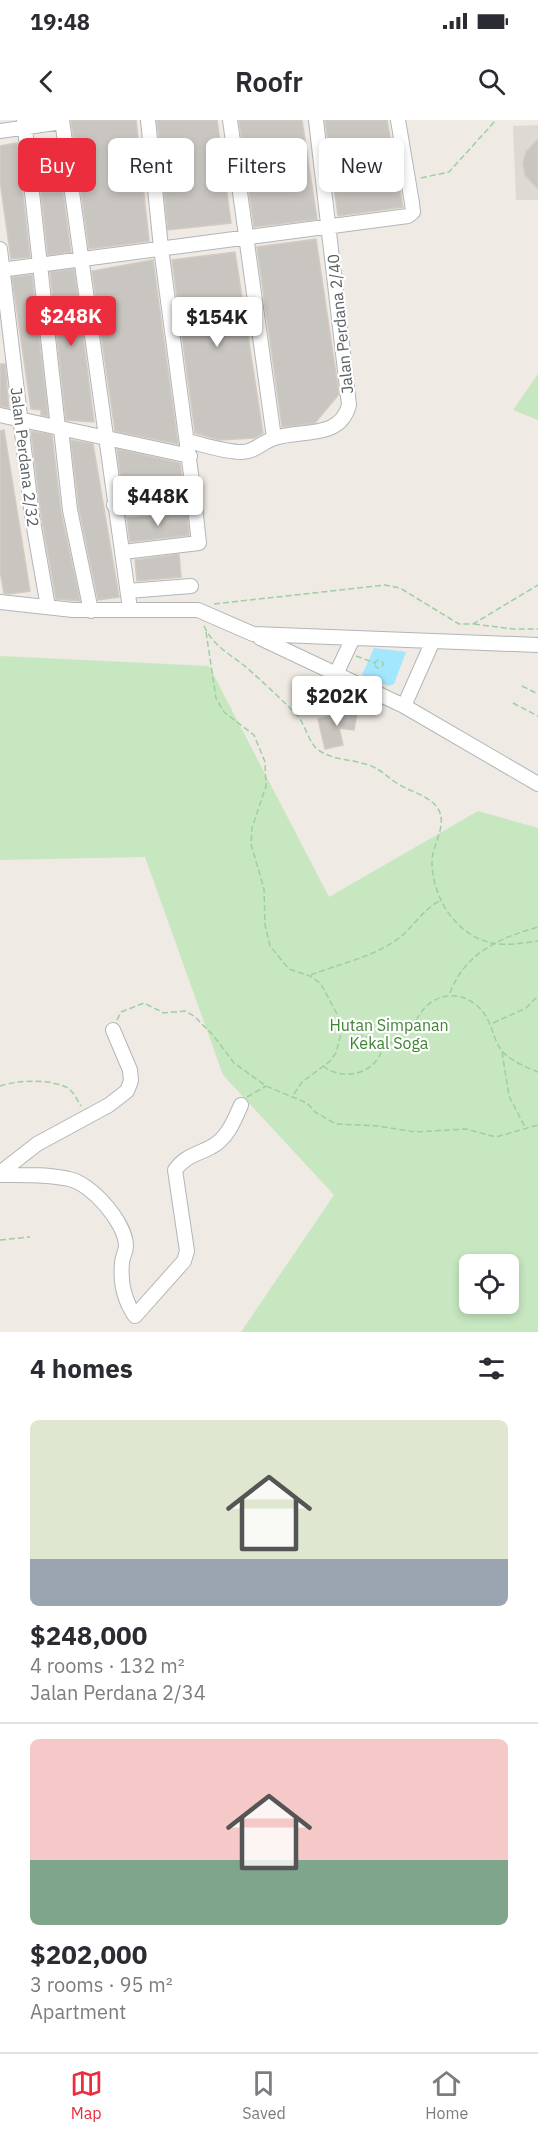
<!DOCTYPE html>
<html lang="en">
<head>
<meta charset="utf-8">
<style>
	:root { --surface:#fff; --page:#f2f2f3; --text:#2b2b33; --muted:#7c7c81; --line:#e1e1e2; --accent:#eb2d3e }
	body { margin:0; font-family:"IBM Plex Sans",sans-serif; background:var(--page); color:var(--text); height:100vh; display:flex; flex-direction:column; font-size:22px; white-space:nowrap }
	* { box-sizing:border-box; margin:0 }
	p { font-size:20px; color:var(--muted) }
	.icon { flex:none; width:33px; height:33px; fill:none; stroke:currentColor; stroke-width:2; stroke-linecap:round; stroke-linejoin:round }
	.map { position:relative; height:1212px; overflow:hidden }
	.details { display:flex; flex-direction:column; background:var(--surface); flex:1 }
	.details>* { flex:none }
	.guide { position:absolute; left:18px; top:18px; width:502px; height:54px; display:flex; gap:12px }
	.controls { position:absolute; left:459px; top:1134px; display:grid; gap:12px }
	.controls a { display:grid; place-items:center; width:60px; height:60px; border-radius:9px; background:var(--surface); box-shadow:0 3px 9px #0003; font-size:30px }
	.price { position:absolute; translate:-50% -51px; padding:0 14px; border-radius:6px; background:#fff; color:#222; font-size:20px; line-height:39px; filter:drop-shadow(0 2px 3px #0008) }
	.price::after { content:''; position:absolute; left:50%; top:36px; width:18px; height:14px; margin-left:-9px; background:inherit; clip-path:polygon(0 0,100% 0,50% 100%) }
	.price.current { background:var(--accent); color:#fff }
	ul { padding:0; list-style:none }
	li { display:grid; align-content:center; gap:12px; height:318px; padding:0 30px }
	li+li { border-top:2px solid var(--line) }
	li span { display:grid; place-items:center; height:186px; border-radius:9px; color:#555 }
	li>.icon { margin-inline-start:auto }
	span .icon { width:108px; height:108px; fill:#fffc; stroke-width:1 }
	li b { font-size:26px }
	h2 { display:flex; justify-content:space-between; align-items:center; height:72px; padding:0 30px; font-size:26px }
	.pill { padding:0 21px; border-radius:9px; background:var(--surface); box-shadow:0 3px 9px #0003; font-size:21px; line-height:54px }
	.pill.current { background:var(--accent); color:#fff }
	.status { display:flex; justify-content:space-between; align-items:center; height:42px; padding:0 30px; background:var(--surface); direction:ltr }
	.status svg { height:16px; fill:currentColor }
	header { display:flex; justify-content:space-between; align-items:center; height:78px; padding:0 30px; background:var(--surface); font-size:27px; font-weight:600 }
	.menu { display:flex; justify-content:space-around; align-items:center; height:84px; border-top:2px solid var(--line); background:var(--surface); font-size:16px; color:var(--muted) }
	.menu a { display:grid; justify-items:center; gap:3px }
	.menu .current { color:var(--accent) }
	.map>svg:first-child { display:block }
	.industrial { fill:#dddad6 }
	.green { fill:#c6e7c0; fill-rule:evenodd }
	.water { fill:#a3e7ff }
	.building { fill:#c9c5c0; stroke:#d3cbc2; stroke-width:1.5 }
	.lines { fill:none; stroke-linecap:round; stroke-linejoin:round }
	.minor-casing { stroke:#b1b6b9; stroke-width:16 }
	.path { stroke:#9dcfa3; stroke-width:1.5; stroke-dasharray:6 3; stroke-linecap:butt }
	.minor { stroke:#fff; stroke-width:14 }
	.labels { text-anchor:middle; stroke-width:4.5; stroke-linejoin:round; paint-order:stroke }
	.street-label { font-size:16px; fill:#5c6165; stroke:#fff }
	.park-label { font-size:16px; fill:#3e8433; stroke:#fff }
</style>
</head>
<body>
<div class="status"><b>19:48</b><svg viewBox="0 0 49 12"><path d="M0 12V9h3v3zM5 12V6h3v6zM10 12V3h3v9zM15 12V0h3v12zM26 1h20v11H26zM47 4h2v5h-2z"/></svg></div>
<header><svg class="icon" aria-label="back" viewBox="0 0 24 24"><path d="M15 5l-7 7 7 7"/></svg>Roofr<svg class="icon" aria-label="search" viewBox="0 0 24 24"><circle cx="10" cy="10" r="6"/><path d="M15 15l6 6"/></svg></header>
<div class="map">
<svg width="538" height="1212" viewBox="0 0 538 1212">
	<rect width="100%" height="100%" fill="#efeae4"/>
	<path class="industrial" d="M538 5V80H516L513 6Z"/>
	<path class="green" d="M538 254V300L513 290Z
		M0 536 209 546 329 777 478 691 538 708V1212H241L334 1075 223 955 145 737 0 740ZM508 1144V1184H470V1144Z"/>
	<path class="water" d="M374 528 406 532 394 564 389 566 362 555Z"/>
	<path class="building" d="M71 0H136L149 121 89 129Z
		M157 0H217L231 103 168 110Z
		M239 0H302L317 99 254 107Z
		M325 0H387L403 87 338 96Z
		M538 19V69L525 55 523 43 526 32Z
		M56 20 71 132 48 135 35 21Z
		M17 23 30 137 11 139 0 61V26Z
		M316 119 339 274 315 303 282 307 257 127Z
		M235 132 263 313 255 318 219 320 195 313 172 140Z
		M153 140 157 170 178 324 115 311 92 151Z
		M74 149 85 232 94 302 66 300 50 152Z
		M32 155 48 296 41 295V290L31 289 12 157Z
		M0 244H5L9 288 0 286Z
		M4 310 30 471 9 474 4 473 0 450V311Z
		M31 311 52 315 61 392 80 481 56 479 41 395Z
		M71 320 93 324 119 477 98 480 79 389Z
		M117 329 180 343 184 369 123 375Z
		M187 394 189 415 130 422 127 398Z
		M179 434 181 457 137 461 135 440Z
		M347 586 358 588 354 610 339 608 343 625 325 629 318 599 346 592Z"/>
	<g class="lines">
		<defs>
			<path id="minor" d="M24 0 58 308
				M62 0 130 489
				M230 0 274 318
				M0 11 62 2
				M0 129 32 396 48 487
				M0 150 408 96 413 92 412 83 398 0
				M0 295 190 336
				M61 309 70 390 91 491
				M188 321C205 325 224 332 242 332 255 332 263 321 275 318 301 309 340 320 349 285L316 0
				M114 385 194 377 161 128 148 0
				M123 432 199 423 194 377
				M128 471 191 466
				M0 482 73 490H198L253 514 538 525
				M260 518 404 586 538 664
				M337 552 353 518
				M404 586 432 523
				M0 1053 37 1024 109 985 127 971 131 961 130 950 113 910
				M0 1055C22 1055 47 1054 69 1059 91 1063 126 1103 126 1126 126 1132 122 1137 122 1143 120 1163 124 1180 135 1196L184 1141 187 1131 175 1050C185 1036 196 1035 211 1027 227 1019 234 1001 241 985"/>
		</defs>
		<use href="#minor" class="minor-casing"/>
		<path class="path" d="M421 58 449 52 496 0
			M214 484 385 465 400 468 459 504H473L538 465
			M474 504 513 509H538
			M204 506C212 525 231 535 246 547 263 562 280 578 296 594 305 603 308 621 317 629 331 640 349 639 365 644 378 647 385 655 395 662 406 670 421 673 432 682 453 699 432 723 432 741 432 777 455 815 492 823 506 826 524 823 538 821
			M206 512 216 578 224 592 254 615 265 642 266 666 252 708 251 724 264 769 265 805 270 826 289 849 310 856 321 864 343 905 357 915 370 917 383 926C394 922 402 917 410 909 415 905 416 899 420 894 433 874 457 870 475 884 493 898 491 917 502 931 509 940 528 948 538 952
			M356 536 375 543
			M375 544a4 4 0 1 1 8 0a4 4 0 1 1-8 0Z
			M522 566 538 574
			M513 583 538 596
			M311 855C341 843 380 836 405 813 417 801 424 790 439 781
			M450 873C465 833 499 818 538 807
			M117 900 121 892 144 883 164 893 185 891 194 896 213 915 234 943 266 966 307 983 315 992 336 1004 379 1006 415 1012 466 1009 496 1017 538 1005
			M493 903 526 888 538 876
			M502 932 509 976 525 1007
			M323 946C344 962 376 954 383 927
			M0 966C18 960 48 959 66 967 73 970 77 980 81 986
			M294 974 302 962 329 942 336 933 343 906
			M247 977 266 966
			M0 1120 30 1117"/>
		<use href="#minor" class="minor"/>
	</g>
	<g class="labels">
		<g class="street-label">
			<text transform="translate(340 204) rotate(-96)" y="6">Jalan Perdana 2/40</text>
			<text transform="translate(25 337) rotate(83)" y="6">Jalan Perdana 2/32</text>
		</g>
		<g class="park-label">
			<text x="389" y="911">Hutan Simpanan<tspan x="389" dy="18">Kekal Soga</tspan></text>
		</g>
	</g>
</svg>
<div class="controls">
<a><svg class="icon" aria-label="locate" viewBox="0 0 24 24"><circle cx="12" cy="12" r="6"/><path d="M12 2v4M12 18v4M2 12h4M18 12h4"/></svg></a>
</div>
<b class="price current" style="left:71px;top:227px">$248K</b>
<b class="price" style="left:217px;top:228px">$154K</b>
<b class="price" style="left:158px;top:407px">$448K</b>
<b class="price" style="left:337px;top:607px">$202K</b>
<div class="guide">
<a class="pill current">Buy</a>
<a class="pill">Rent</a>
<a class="pill">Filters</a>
<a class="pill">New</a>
</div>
</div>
<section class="details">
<h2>4 homes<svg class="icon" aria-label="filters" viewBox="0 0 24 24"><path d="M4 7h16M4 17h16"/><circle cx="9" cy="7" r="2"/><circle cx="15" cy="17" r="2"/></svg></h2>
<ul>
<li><span style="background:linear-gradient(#dfe7d0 75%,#9aa5b1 0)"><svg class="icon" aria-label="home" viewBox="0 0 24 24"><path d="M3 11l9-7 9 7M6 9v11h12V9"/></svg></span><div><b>$248,000</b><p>4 rooms · 132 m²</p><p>Jalan Perdana 2/34</p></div></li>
<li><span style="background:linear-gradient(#f6c9c9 65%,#7fa58c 0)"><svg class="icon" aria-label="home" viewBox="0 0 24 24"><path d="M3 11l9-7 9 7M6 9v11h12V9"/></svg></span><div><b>$202,000</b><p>3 rooms · 95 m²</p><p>Apartment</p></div></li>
</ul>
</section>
<nav class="menu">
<a class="current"><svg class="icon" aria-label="map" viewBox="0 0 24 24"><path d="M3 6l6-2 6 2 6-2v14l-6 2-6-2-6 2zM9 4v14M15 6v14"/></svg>Map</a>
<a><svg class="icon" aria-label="saved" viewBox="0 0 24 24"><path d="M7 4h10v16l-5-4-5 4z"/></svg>Saved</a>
<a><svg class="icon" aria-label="home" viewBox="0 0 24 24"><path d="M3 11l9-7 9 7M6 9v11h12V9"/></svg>Home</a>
</nav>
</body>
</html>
